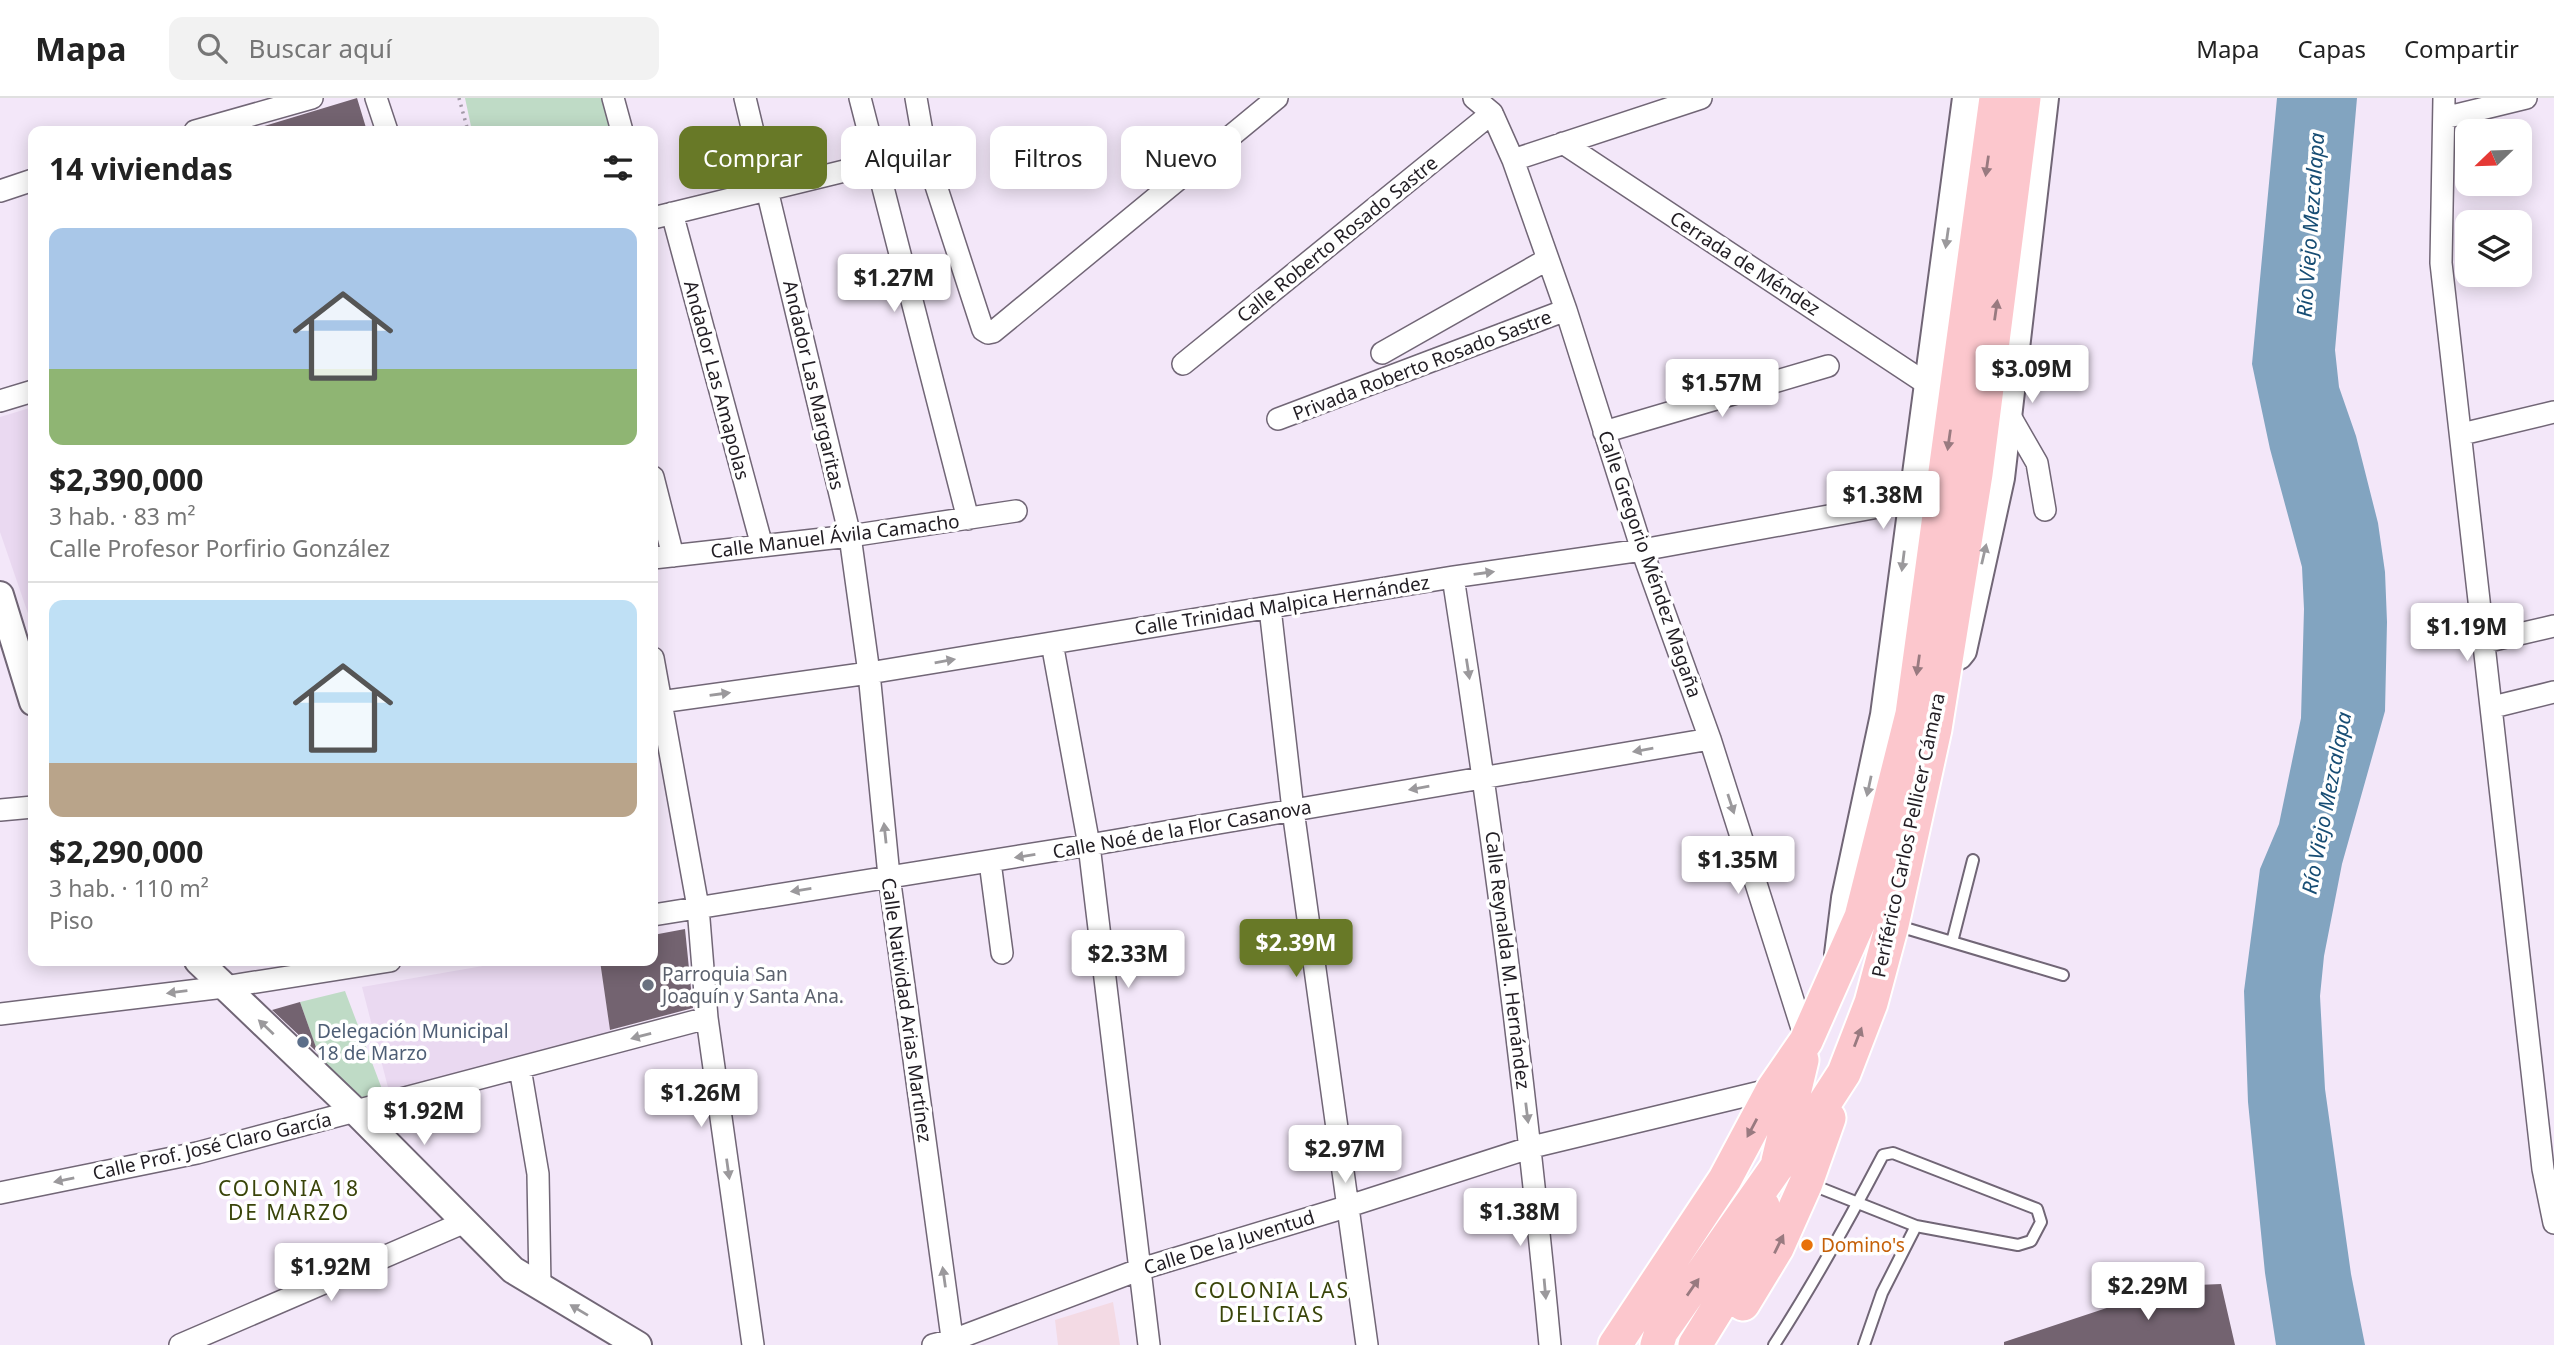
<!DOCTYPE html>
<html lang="es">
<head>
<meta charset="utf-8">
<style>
	:root { --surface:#fff; --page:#f2f2f2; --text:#222; --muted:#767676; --line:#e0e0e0; --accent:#687927 }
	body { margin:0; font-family:"Noto Sans",sans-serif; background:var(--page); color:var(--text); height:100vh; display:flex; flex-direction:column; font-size:26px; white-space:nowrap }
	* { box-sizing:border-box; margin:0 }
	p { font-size:23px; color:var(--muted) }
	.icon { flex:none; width:38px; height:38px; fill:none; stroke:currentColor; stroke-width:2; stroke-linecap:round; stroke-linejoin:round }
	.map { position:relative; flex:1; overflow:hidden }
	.drawer { position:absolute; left:28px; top:28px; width:630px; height:840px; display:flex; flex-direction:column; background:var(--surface); border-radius:14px; box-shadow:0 4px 18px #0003 }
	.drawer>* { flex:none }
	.banner { position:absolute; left:679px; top:28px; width:665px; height:63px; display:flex; gap:14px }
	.needle { width:46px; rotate:247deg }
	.controls { position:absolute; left:2455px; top:21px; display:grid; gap:14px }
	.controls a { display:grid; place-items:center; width:77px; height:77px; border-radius:14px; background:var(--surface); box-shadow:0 4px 18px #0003; font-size:35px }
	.price { position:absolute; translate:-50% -60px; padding:0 16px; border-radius:7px; background:#fff; color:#222; font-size:23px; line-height:46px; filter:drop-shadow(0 2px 4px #0008) }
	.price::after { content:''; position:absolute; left:50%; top:42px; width:21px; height:16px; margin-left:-10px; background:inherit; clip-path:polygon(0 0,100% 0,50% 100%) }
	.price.on { background:var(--accent); color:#fff }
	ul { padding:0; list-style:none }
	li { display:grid; align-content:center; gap:14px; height:371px; padding:0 21px }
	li+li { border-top:2px solid var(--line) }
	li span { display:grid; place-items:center; height:217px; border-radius:14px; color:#555 }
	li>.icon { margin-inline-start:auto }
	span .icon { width:126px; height:126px; fill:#fffc; stroke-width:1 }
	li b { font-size:30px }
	h2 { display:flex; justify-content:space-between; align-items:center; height:84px; padding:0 21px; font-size:30px }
	.chip { padding:0 24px; border-radius:14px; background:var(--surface); box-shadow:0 4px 18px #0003; font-size:24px; line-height:63px }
	.chip.on { background:var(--accent); color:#fff }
	header { display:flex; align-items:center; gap:42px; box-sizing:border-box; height:98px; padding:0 35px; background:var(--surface); border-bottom:2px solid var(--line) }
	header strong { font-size:33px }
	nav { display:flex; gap:38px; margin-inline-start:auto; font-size:24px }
	.search { width:490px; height:63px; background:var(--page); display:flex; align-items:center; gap:18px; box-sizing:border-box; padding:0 24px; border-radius:14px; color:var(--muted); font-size:26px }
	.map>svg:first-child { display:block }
	.built { fill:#ead9f1 }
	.medical { fill:#f3dae4 }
	.green { fill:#bfdbc6 }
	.water { fill:#82a4c0 }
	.building { fill:#736370 }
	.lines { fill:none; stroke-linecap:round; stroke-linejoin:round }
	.service-casing { stroke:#716676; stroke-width:14 }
	.minor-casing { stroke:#716676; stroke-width:24 }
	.tertiary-casing { stroke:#716676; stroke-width:30 }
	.primary-casing { stroke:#fff; stroke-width:37 }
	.path { stroke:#a39aa8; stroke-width:3.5; stroke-dasharray:2 5; stroke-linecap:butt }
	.service { stroke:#fff; stroke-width:10 }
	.minor { stroke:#fff; stroke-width:21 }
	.tertiary { stroke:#fff; stroke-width:26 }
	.primary { stroke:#fcc7cd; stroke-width:33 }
	.oneway { fill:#997a80 }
	.oneway2 { fill:#9b999c }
	.worship-dot { fill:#6b7280; stroke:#fff; stroke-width:2.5 }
	.service-dot { fill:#5c6f8a; stroke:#fff; stroke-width:2.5 }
	.food-dot { fill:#e8710a; stroke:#fff; stroke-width:2.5 }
	.labels { text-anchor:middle; stroke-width:7; stroke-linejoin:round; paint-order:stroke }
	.street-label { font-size:19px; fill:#211d23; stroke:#fff }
	.worship-label { font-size:19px; fill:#5b616d; stroke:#fff; text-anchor:start }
	.service-label { font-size:19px; fill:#4e5e75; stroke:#fff; text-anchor:start }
	.food-label { font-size:19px; fill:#c56008; stroke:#fff; text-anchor:start }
	.water-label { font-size:21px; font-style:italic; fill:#174d74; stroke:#fff }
	.neighbourhood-label { font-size:21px; letter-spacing:2px; fill:#3a450a; stroke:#fff }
</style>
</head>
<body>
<header>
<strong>Mapa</strong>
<div class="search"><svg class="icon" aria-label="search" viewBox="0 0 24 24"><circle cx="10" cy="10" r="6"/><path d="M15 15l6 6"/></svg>Buscar aquí</div>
<nav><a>Mapa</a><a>Capas</a><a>Compartir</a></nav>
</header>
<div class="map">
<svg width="2554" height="1247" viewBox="0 0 2554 1247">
	<rect width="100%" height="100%" fill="#f3e7f9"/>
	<path class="built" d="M33 309V530L0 434V319Z
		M512 863H600L611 937 390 997 362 889Z"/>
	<path class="medical" d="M1113 1204 1120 1247H1058L1055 1222Z"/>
	<path class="green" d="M465 0H613L622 33H472Z
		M345 893 385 999 361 1006 324 973 300 904Z"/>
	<path class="water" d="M2277 0H2357L2335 252 2339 289 2356 338 2378 425 2385 474 2387 524 2385 613 2342 766 2324 858 2320 898 2325 991 2351 1176 2365 1247H2276L2265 1175 2248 1004 2244 893 2260 771 2279 726 2301 620 2304 511 2302 469 2270 351 2252 266Z"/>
	<path class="building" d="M357 0 367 33H262L261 29Z
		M685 831 693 910 610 932 600 863H653V837Z
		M300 904 318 955 272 912Z
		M2221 1186 2235 1247H2004V1244L2173 1188Z"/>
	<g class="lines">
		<defs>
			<path id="service" d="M1895 827 2063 877
				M1952 844 1973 762
				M1774 1247C1814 1185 1849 1122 1883 1057L1893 1055 2037 1111 2041 1124 2031 1143 2018 1147 1916 1128 1810 1086
				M1864 1247 1882 1195 1916 1128"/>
			<path id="minor" d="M376 0 387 33
				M613 0 622 33
				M745 0 850 438 869 575 889 778 953 1247
				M860 0 968 421
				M916 0 926 57 983 232 988 235 993 234 1277 0
				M1474 0 1492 15 1513 62 1566 212 1642 452 1710 641 1806 943
				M2444 0 2441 165 2543 1071 2554 1125
				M2444 20 2526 0
				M195 33 312 0
				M1563 45 1927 286
				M1513 62 1701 0
				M0 93 33 82
				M672 115 762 448
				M653 120 877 65 926 57
				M1382 255 1548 161
				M1183 266 1492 15
				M0 303 33 293
				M2006 311 2037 365 2045 412
				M1278 321 1566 212
				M1604 334 1828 268
				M2462 336 2554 314
				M653 379 673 458
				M653 460 850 438 1016 413
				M1453 479C1493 734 1526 990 1550 1247
				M1270 510 1293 712 1367 1247
				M2485 544 2554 528
				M1052 545 1089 747 1149 1247
				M653 560 698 809 707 920 753 1247
				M653 605 869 575 1453 479 1642 452 1911 403
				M2493 609 2554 594
				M0 712 33 709
				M990 764 1002 855
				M653 817 1089 747 1710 641
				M0 916 224 889 390 863
				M520 970 538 1076 540 1188
				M0 1095 197 1055 707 920
				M180 1247 465 1124
				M933 1247 953 1242 1141 1171 1349 1108 1532 1049 1773 991"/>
			<path id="tertiary" d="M0 497 33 604
				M1959 558 1963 553 2001 380 2045 0
				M1838 856 1845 800 1884 617 1966 0
				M198 863 355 1013 513 1172 638 1247"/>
			<path id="primary" d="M1778 1063 1802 962
				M1743 1206 1777 1150 1806 1085 1829 1020
				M1615 1247 1725 1081 1773 991 1806 943 1861 819 1912 616 1996 0
				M1657 1247 1661 1234 1776 1070 1800 1043 1844 975 1871 905 1892 827 1935 631 1976 376 2024 0
				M1695 1247 1740 1174 1763 1108"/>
		</defs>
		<use href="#service" class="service-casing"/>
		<use href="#minor" class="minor-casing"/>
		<use href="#tertiary" class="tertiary-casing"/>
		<use href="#primary" class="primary-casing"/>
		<path class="path" d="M459 0 468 33"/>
		<use href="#service" class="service"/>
		<use href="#minor" class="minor"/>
		<use href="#tertiary" class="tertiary"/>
		<use href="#primary" class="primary"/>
	</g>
	<defs><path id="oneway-solid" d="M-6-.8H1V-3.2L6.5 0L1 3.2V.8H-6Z" transform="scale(1.75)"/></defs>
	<g class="oneway">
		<use href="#oneway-solid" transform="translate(1987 68) rotate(98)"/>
		<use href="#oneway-solid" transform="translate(1996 212) rotate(-82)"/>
		<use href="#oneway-solid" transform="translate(1949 342) rotate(98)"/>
		<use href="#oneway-solid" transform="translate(1918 567) rotate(98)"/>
		<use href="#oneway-solid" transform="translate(1858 939) rotate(-69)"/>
		<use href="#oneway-solid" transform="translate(1752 1030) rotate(118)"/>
		<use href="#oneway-solid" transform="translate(1779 1146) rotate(-64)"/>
		<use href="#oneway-solid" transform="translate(1693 1189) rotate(-55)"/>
	</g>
	<g class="oneway2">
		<use href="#oneway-solid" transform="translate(1947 140) rotate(98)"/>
		<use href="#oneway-solid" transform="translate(1984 456) rotate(-77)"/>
		<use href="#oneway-solid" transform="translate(1903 463) rotate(97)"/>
		<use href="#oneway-solid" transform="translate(1484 475) rotate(-8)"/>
		<use href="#oneway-solid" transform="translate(945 563) rotate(-10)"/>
		<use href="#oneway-solid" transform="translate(1468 571) rotate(81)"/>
		<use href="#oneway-solid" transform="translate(720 596) rotate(-8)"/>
		<use href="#oneway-solid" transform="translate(1643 652) rotate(170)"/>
		<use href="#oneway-solid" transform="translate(1869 688) rotate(102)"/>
		<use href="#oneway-solid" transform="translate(1419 690) rotate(170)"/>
		<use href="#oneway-solid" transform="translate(1731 706) rotate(72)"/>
		<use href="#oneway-solid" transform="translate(885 735) rotate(-96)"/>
		<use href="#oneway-solid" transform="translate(1025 758) rotate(171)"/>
		<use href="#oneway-solid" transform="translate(801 792) rotate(171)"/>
		<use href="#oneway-solid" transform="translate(177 894) rotate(173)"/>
		<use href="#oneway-solid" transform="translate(266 929) rotate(-137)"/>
		<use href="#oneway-solid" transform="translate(641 938) rotate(165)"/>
		<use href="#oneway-solid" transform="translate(1527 1015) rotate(83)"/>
		<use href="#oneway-solid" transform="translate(728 1071) rotate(82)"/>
		<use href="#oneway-solid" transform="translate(64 1082) rotate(168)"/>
		<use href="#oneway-solid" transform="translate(944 1179) rotate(-98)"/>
		<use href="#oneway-solid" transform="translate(1545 1191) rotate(85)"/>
		<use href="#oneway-solid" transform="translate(579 1212) rotate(-149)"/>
	</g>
	<circle class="worship-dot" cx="648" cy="887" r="7"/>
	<circle class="service-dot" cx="303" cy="944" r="7"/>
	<circle class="food-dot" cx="1807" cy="1147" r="7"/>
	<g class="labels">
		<g class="street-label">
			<text transform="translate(1337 141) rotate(-39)" y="7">Calle Roberto Rosado Sastre</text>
			<text transform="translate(1745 165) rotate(33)" y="7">Cerrada de Méndez</text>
			<text transform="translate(1422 267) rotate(-21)" y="7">Privada Roberto Rosado Sastre</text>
			<text transform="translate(717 282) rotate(75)" y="7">Andador Las Amapolas</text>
			<text transform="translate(814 287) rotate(77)" y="7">Andador Las Margaritas</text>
			<text transform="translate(835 438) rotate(-7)" y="7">Calle Manuel Ávila Camacho</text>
			<text transform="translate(1650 466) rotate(71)" y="7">Calle Gregorio Méndez Magaña</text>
			<text transform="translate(1282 507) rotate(-9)" y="7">Calle Trinidad Malpica Hernández</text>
			<text transform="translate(1182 731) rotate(-10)" y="7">Calle Noé de la Flor Casanova</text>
			<text transform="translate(1908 737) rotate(-78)" y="7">Periférico Carlos Pellicer Cámara</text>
			<text transform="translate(1508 862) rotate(83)" y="7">Calle Reynalda M. Hernández</text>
			<text transform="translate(907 912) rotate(82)" y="7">Calle Natividad Arias Martínez</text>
			<text transform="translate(212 1048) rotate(-13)" y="7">Calle Prof. José Claro García</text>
			<text transform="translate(1229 1144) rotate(-17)" y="7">Calle De la Juventud</text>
		</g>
		<g class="worship-label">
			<text x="662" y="883">Parroquia San<tspan x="662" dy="22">Joaquín y Santa Ana.</tspan></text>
		</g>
		<g class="service-label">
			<text x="317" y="940">Delegación Municipal<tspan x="317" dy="22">18 de Marzo</tspan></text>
		</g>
		<g class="food-label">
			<text x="1821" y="1154">Domino's</text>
		</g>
		<g class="water-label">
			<text transform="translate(2311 127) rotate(-86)" y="7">Río Viejo Mezcalapa</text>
			<text transform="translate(2327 705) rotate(-79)" y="7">Río Viejo Mezcalapa</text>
		</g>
		<g class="neighbourhood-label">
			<text x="289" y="1098">COLONIA 18<tspan x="289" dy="24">DE MARZO</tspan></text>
			<text x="1272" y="1200">COLONIA LAS<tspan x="1272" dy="24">DELICIAS</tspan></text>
		</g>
	</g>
</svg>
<div class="controls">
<a><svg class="needle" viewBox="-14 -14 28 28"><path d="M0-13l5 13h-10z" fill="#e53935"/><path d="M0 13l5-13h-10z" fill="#767676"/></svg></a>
<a><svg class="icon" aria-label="layers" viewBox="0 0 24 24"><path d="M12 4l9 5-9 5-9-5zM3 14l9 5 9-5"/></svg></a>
</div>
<b class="price" style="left:894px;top:216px">$1.27M</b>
<b class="price" style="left:2032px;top:307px">$3.09M</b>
<b class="price" style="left:1722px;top:321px">$1.57M</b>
<b class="price" style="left:1883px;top:433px">$1.38M</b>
<b class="price" style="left:2467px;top:565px">$1.19M</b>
<b class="price" style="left:1738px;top:798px">$1.35M</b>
<b class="price on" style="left:1296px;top:881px">$2.39M</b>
<b class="price" style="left:1128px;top:892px">$2.33M</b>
<b class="price" style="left:701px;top:1031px">$1.26M</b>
<b class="price" style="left:424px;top:1049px">$1.92M</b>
<b class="price" style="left:1345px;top:1087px">$2.97M</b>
<b class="price" style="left:1520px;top:1150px">$1.38M</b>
<b class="price" style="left:331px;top:1205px">$1.92M</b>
<b class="price" style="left:2148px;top:1224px">$2.29M</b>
<div class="banner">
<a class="chip on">Comprar</a>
<a class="chip">Alquilar</a>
<a class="chip">Filtros</a>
<a class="chip">Nuevo</a>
</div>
<section class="drawer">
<h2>14 viviendas<svg class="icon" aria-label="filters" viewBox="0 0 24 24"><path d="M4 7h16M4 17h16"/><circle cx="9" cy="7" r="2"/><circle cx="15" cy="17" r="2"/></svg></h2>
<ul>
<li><span style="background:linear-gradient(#a9c7e8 65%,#8fb573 0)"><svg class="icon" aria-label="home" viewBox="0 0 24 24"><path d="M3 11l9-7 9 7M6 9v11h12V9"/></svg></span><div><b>$2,390,000</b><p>3 hab. · 83 m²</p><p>Calle Profesor Porfirio González</p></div></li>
<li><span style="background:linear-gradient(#bfe0f5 75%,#b9a48a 0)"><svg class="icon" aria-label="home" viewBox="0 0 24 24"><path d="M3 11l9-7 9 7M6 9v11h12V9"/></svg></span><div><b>$2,290,000</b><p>3 hab. · 110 m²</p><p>Piso</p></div></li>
</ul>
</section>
</div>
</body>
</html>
